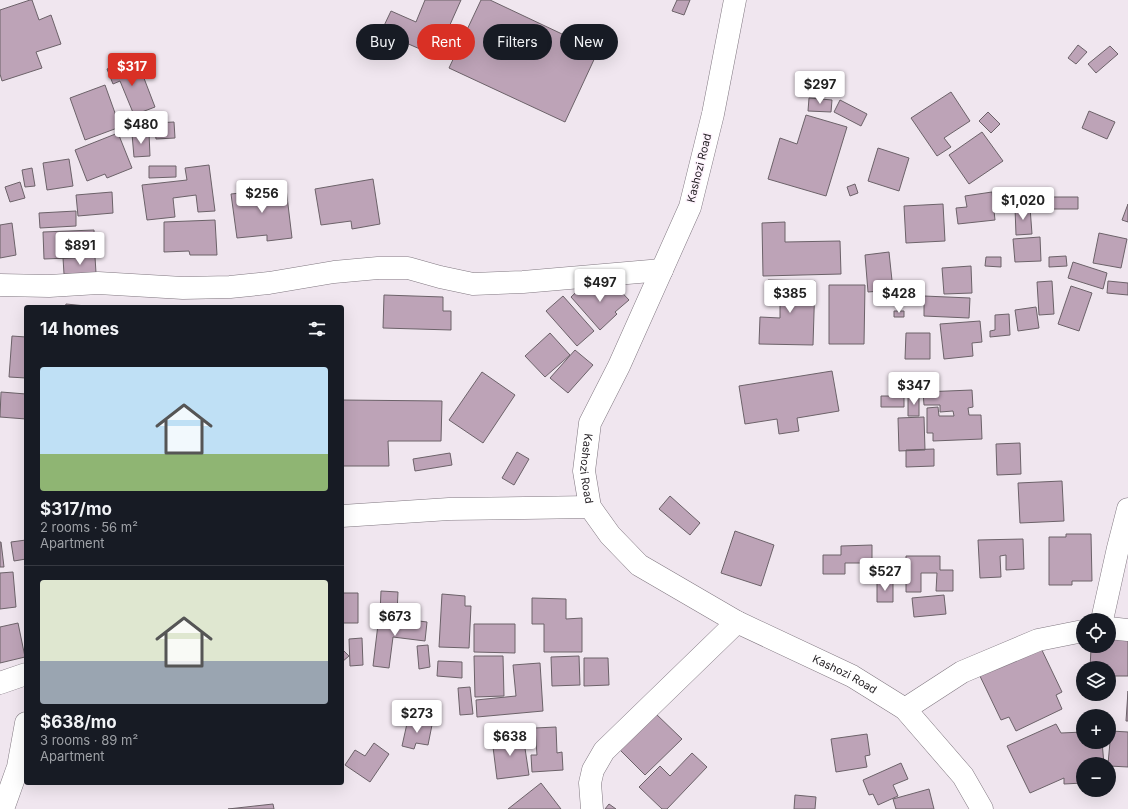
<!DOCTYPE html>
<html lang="en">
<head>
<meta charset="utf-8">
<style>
	:root { --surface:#171b24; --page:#20242c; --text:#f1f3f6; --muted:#9ea1a6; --line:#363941; --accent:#d93025 }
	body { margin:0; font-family:Inter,sans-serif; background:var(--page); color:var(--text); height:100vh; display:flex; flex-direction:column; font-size:15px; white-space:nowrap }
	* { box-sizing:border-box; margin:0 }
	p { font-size:13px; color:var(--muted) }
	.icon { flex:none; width:22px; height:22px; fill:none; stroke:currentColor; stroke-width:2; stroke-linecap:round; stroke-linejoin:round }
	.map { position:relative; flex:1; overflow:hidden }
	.side { position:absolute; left:24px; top:305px; width:320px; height:480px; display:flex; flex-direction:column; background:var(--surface); border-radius:4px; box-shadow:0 4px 16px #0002 }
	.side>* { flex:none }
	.top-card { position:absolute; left:356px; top:24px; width:380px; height:36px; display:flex; gap:8px }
	.buttons { position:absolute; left:1076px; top:613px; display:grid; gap:8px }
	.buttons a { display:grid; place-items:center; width:40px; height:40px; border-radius:50%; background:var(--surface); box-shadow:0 4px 16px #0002; font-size:20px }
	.price { position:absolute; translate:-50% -34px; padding:0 9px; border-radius:4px; background:#fff; color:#222; font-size:13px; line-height:26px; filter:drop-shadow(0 1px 2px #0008) }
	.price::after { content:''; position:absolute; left:50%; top:24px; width:12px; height:9px; margin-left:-6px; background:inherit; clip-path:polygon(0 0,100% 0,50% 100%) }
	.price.active { background:var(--accent); color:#fff }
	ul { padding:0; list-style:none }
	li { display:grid; align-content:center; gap:8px; height:212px; padding:0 16px }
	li+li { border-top:1px solid var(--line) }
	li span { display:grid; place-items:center; height:124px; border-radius:4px; color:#555 }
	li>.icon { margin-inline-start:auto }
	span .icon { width:72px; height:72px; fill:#fffc; stroke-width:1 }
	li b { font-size:17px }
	h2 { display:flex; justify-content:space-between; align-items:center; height:48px; padding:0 16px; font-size:17px }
	.chip { padding:0 14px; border-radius:18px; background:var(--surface); box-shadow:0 4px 16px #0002; font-size:14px; line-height:36px }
	.chip.active { background:var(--accent); color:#fff }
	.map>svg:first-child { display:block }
	.building { fill:#bda3b7; stroke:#6c6269 }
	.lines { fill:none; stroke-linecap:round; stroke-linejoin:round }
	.minor-casing { stroke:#817881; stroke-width:23 }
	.major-casing { stroke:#817881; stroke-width:23 }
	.minor { stroke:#fff; stroke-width:22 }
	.major { stroke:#fff; stroke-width:22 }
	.labels { text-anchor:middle; stroke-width:3; stroke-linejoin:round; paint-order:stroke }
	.street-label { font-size:11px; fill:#231f23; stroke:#fef3fd }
</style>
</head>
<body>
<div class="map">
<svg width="1128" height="809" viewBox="0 0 1128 809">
	<rect width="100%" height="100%" fill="#f0e6ef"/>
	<path class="building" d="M30 0H32L39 20 51 15 61 44 36 52 42 68 2 81 0 74V10Z
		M425 0H461L436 56 381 32 391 11 416 22Z
		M481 0H490L598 51 565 122 449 68Z
		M677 0H690L684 15 672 11Z
		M1078 45 1087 52 1076 64 1068 58Z
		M1110 46 1118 54 1096 73 1088 64Z
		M128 60 134 76 142 73 155 107 134 115 120 81 113 84 107 69Z
		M105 85 120 127 85 140 70 98Z
		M951 92 970 121 944 138 951 147 937 156 911 118Z
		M809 98 832 100 831 112 808 111Z
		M840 100 867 114 861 126 834 112Z
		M1089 111 1115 122 1107 139 1082 128Z
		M988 112 1000 124 991 133 979 121Z
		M806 115 847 127 826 196 768 179 780 138 797 144Z
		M174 122 175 138 156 139 154 123Z
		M982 132 1003 161 969 184 949 155Z
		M118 133 132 168 107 178 105 174 87 181 75 150Z
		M149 133 150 156 134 157 132 134Z
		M878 148 909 158 899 191 868 181Z
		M69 159 73 186 47 190 43 163Z
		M209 165 215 211 198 212 196 195 173 198 175 217 147 220 142 185 187 180 185 168Z
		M149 166H176V177L149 178Z
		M32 168 35 186 25 187 22 170Z
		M373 179 380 224 352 229 351 221 321 225 315 189Z
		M20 182 25 198 10 202 5 187Z
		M855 184 858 193 850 196 847 187Z
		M286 188 292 238 267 241V235L237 238 231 194Z
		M112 192 113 213 78 216 76 195Z
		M992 192 995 220 958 224 956 208 967 207 965 196Z
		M1039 197H1078V209H1039Z
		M943 204 945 241 906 243 904 206Z
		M1128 204V222L1122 220Z
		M1030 207 1032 234 1016 235 1015 208Z
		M76 211V226L40 228 39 213Z
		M215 220 217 255H190L189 251 164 252V222Z
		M785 222V242L840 241 841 274 763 276 762 223Z
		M12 223 16 255 0 258V225Z
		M94 230 95 257 44 259 43 232Z
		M1099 233 1127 239 1121 268 1093 263Z
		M1040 237 1041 261 1015 262 1013 239Z
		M889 252 893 290 868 292 865 255Z
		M1066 256 1067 266 1049 267V257Z
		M95 257 96 273 64 274 63 258Z
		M986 257H1001V267L985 266Z
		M1073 262 1107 273 1103 289 1068 278Z
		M971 266 972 293 944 294 942 268Z
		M768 280 815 281 813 345 759 344 760 317 780 318V303H767Z
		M588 281 600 294 613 283 629 300 615 312 617 314 600 330 571 297Z
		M1052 281 1054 314 1039 315 1037 282Z
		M1108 281 1128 283V295L1107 293Z
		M829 285H865L864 344H829Z
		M1071 286 1092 293 1079 331 1058 324Z
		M384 295 443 297V311H451V330L383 328Z
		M563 296 594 331 577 346 546 311Z
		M924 296 970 298 969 318 924 316Z
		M66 304 96 307H65Z
		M1036 307 1039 328 1018 331 1015 310Z
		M894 311H904V317H894Z
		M1009 314 1010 335 990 337V331L995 330V315Z
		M980 321 982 342 972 343 973 356 944 359 940 324Z
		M550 333 570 355 545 377 525 356Z
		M906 333H930V359H905Z
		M12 336 26 337V378L9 377Z
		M575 350 593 365 568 393 550 378Z
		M832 371 839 411 797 418 799 431 779 434 777 419 745 424 739 386Z
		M482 372 515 395 483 443 449 420Z
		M972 390 973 407 968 408 969 415H981L982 439 933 441V433H927V408L938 407 939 416H954L953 411 940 412V405H924L923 392Z
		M1 392 26 394V419L0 417Z
		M881 396H904V407H881Z
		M908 397H919V416H908Z
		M342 400 442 401 441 441H388L389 466H342Z
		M924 417 925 450 899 451 898 418Z
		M1020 443 1021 474 997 475 996 444Z
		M934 449V466L906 467V450Z
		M517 452 529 459 514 485 502 478Z
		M450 453 452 465 415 471 413 459Z
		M1062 481 1064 521 1020 523 1018 483Z
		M670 496 700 523 690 535 659 509Z
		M735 531 774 545 761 586 721 573Z
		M1066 534H1091L1092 581H1072V585H1049V537H1066Z
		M1023 539 1024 569 1006 570V555L1000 556 1001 577 980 578 978 540Z
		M26 540V559L14 561 11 542Z
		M0 542H1L4 567H0Z
		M872 545V563H845V574H823V555H841V546Z
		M906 556H940V570H953V591H936L937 573H921V592H906Z
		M13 572 16 607 0 609V573Z
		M877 582H893V602H877Z
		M381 591 398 592 397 613H380Z
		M342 593H358V623H342Z
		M442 594 465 596V606H471L469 648 439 647Z
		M944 595 946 614 914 617 912 598Z
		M532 598 566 599V619L582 618V652H544V624H532Z
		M379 616 427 622 425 641 393 637 389 668 373 666Z
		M18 623 25 657 0 663V627Z
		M474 624H515V653L474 652Z
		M1109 636H1128V676H1109V668H1090L1091 649 1106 650V646H1109Z
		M362 638 363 665 350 666 349 639Z
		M1039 644 1062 692 1056 695 1062 709 1016 731 1009 717 1001 720 978 672Z
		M428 645 430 667 419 669 417 646Z
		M342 649 349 656 342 662Z
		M474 656H503L504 696 475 697Z
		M579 656 580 685 552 686 551 657Z
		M584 658H608L609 685 584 686Z
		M438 661 462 662V678L437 676Z
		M540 663 543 711 477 717 476 700 516 696 513 665Z
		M470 687 473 714 460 715 458 688Z
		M1128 691V721H1126Z
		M655 713 682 739 645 775 619 749Z
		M408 719 432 725 428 745 416 743 414 749 402 746Z
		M1056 724 1061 733 1083 732V742H1102L1104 764H1083V783L1064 784V778L1030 793 1007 746Z
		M556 727 557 753 562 752 563 770 532 772 531 755H537L535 728Z
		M1111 731 1128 732V767L1109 766 1108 764Z
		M867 734 870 755 865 756 867 767 836 772 831 739Z
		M523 735 529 775 497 779 492 739Z
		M374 743 389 754 370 782 345 765 355 750 365 756Z
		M692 753 707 767 667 809H662L639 787 660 766 670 776Z
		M901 763 908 779 893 785 898 796 878 805 873 794 869 795 863 780Z
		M541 783 561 809H508Z
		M929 789 934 809H896L893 799Z
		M795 795 816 797 815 809H794Z
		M273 804 274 809H228Z
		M609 804 616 809H605Z"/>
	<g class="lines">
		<defs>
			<path id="minor" d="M0 285 49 286 98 283 183 288 230 287 269 283 334 272 378 268H408L440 277 473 284 523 282 662 270
				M342 516 449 509 590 507
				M1102 620 1118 548 1128 509
				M1109 628 1128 630
				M0 683 26 674
				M905 709 962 672 1038 640 1083 631
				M3 809 18 767 26 723
				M592 809 590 783 593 770 604 751 737 622"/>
			<g id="major">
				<path id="s1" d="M735 0 713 114 690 207 619 366 590 423 584 471 590 507 610 535 639 565 737 622 852 676 905 709 963 776 982 809"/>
			</g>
		</defs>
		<use href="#minor" class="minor-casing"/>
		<use href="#major" class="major-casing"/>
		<use href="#minor" class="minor"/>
		<use href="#major" class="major"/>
	</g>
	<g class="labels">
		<g class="street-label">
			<text transform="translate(699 168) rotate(-76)" y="4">Kashozi Road</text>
			<text dy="4" stroke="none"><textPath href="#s1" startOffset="496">Kashozi Road</textPath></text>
			<text dy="4" stroke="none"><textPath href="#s1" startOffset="844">Kashozi Road</textPath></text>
		</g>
	</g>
</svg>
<div class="buttons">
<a><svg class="icon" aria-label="locate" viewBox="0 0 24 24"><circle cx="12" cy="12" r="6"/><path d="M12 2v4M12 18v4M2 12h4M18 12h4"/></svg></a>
<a><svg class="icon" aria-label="layers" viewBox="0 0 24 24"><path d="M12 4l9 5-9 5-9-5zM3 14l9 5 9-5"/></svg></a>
<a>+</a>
<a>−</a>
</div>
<b class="price active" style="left:132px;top:87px">$317</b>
<b class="price" style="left:820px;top:105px">$297</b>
<b class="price" style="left:141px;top:145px">$480</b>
<b class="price" style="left:262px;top:214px">$256</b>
<b class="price" style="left:1023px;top:221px">$1,020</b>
<b class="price" style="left:80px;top:266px">$891</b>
<b class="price" style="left:600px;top:303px">$497</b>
<b class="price" style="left:790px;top:314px">$385</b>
<b class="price" style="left:899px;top:314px">$428</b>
<b class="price" style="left:914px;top:406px">$347</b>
<b class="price" style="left:885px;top:592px">$527</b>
<b class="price" style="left:395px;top:637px">$673</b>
<b class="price" style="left:417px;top:734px">$273</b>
<b class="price" style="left:510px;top:757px">$638</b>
<div class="top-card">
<a class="chip">Buy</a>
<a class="chip active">Rent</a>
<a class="chip">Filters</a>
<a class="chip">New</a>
</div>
<section class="side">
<h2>14 homes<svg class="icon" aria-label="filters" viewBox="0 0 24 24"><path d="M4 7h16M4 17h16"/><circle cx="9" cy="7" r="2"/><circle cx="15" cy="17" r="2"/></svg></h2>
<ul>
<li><span style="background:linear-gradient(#bfe0f5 70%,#8fb573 0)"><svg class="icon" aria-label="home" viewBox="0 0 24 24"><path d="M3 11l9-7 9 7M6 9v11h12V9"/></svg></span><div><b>$317/mo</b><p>2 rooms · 56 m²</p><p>Apartment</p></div></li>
<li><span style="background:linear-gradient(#dfe7d0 65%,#9aa5b1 0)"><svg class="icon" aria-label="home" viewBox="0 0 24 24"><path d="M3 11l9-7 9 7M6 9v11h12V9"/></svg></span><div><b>$638/mo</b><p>3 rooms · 89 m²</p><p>Apartment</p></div></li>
</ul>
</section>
</div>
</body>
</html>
